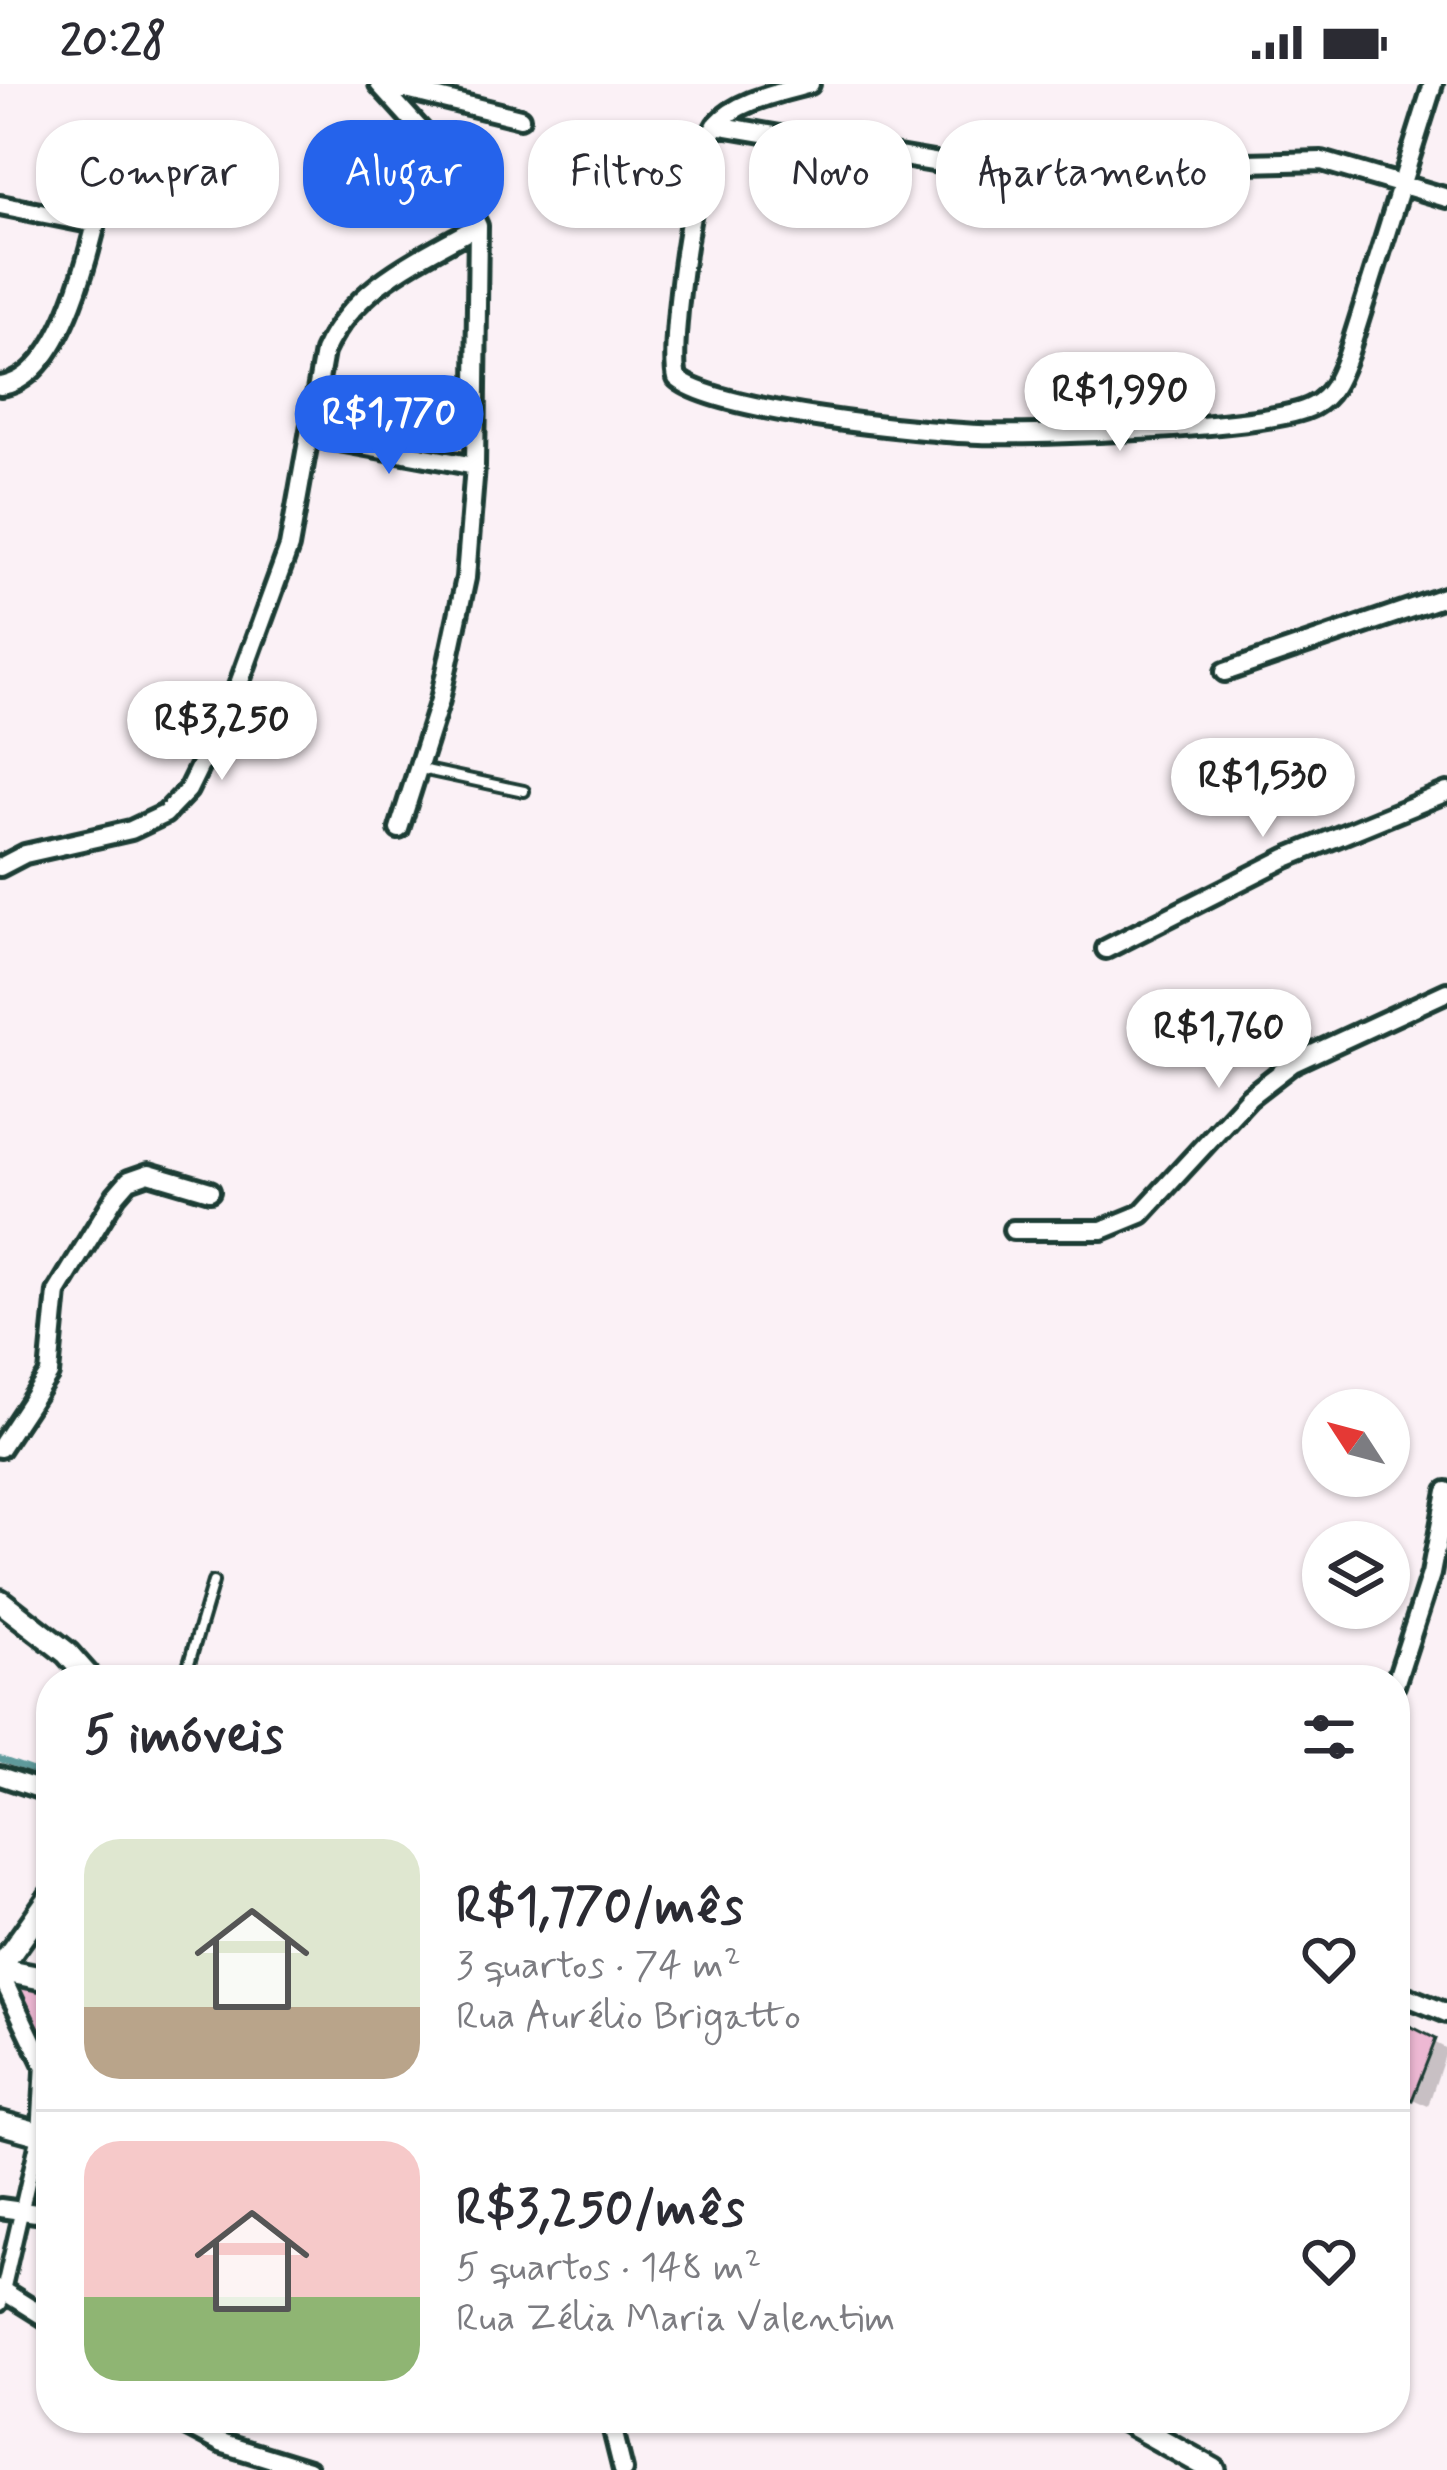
<!DOCTYPE html>
<html lang="pt">
<head>
<meta charset="utf-8">
<style>
	:root { --surface:#fff; --page:#f2f2f3; --text:#2b2b33; --muted:#7c7c81; --line:#e1e1e2; --accent:#2563eb }
	body { margin:0; font-family:Mynerve,sans-serif; background:var(--page); color:var(--text); height:100vh; display:flex; flex-direction:column; font-size:45px; white-space:nowrap }
	* { box-sizing:border-box; margin:0 }
	p { font-size:39px; color:var(--muted) }
	.icon { flex:none; width:66px; height:66px; fill:none; stroke:currentColor; stroke-width:2; stroke-linecap:round; stroke-linejoin:round }
	.map { position:relative; flex:1; overflow:hidden }
	.sheet { position:absolute; left:36px; top:1581px; width:1374px; height:768px; display:flex; flex-direction:column; background:var(--surface); border-radius:48px; box-shadow:0 3px 9px #0004 }
	.sheet>* { flex:none }
	.top-card { position:absolute; left:36px; top:36px; width:1377px; height:108px; display:flex; gap:24px }
	.needle { width:78px; rotate:306deg }
	.fabs { position:absolute; left:1302px; top:1305px; display:grid; gap:24px }
	.fabs a { display:grid; place-items:center; width:108px; height:108px; border-radius:50%; background:var(--surface); box-shadow:0 3px 9px #0004; font-size:60px }
	.price { position:absolute; translate:-50% -102px; padding:0 27px; border-radius:42px; background:#fff; color:#222; font-size:39px; line-height:78px; filter:drop-shadow(0 3px 6px #0008) }
	.price::after { content:''; position:absolute; left:50%; top:72px; width:36px; height:27px; margin-left:-18px; background:inherit; clip-path:polygon(0 0,100% 0,50% 100%) }
	.price.on { background:var(--accent); color:#fff }
	ul { padding:0; list-style:none }
	li { display:flex; align-items:center; gap:36px; height:300px; padding:0 48px }
	li+li { border-top:3px solid var(--line) }
	li span { display:grid; place-items:center; flex:none; width:336px; height:240px; border-radius:36px; color:#555 }
	li>.icon { margin-inline-start:auto }
	span .icon { width:144px; height:144px; fill:#fffc; stroke-width:1 }
	li b { font-size:51px }
	h2 { display:flex; justify-content:space-between; align-items:center; height:144px; padding:0 48px; font-size:51px }
	.tag { padding:0 42px; border-radius:48px; background:var(--surface); box-shadow:0 3px 9px #0004; font-size:42px; line-height:108px }
	.tag.on { background:var(--accent); color:#fff }
	.status { display:flex; justify-content:space-between; align-items:center; height:84px; padding:0 60px; background:var(--surface); direction:ltr }
	.status svg { height:33px; fill:currentColor }
	.map>svg:first-child { display:block }
	.shadow { fill:#0003 }
	.lines { fill:none; stroke-linecap:round; stroke-linejoin:round }
	.stream { stroke:#5e9b9c; stroke-width:6 }
	.building { fill:#edb8d3; stroke:#1f3d34; stroke-width:3 }
	.service-casing { stroke:#1f3d34; stroke-width:16 }
	.pedestrian-casing { stroke:#1f3d34; stroke-width:21 }
	.minor-casing { stroke:#1f3d34; stroke-width:26 }
	.tertiary-casing { stroke:#1f3d34; stroke-width:30 }
	.secondary-casing { stroke:#1f3d34; stroke-width:30 }
	.service { stroke:#fff; stroke-width:8 }
	.pedestrian { stroke:#fff; stroke-width:12 }
	.minor { stroke:#fff; stroke-width:16 }
	.tertiary { stroke:#fff; stroke-width:21 }
	.secondary { stroke:#fff; stroke-width:21 }
</style>
</head>
<body>
<div class="status"><b>20:28</b><svg viewBox="0 0 49 12"><path d="M0 12V9h3v3zM5 12V6h3v6zM10 12V3h3v9zM15 12V0h3v12zM26 1h20v11H26zM47 4h2v5h-2z"/></svg></div>
<div class="map">
<svg width="1447" height="2386" viewBox="0 0 1447 2386">
	<rect width="100%" height="100%" fill="#fbf1f6"/>
	<filter id="ink" filterUnits="userSpaceOnUse"><feTurbulence type="fractalNoise" baseFrequency=".00833" numOctaves="2"/><feDisplacementMap in="SourceGraphic" scale="24" xChannelSelector="R" yChannelSelector="G"/><feConvolveMatrix kernelMatrix="1 2 1 2 8 2 1 2 1" color-interpolation-filters="sRGB"/></filter>
	<g filter="url(#ink)">
		<path class="shadow" d="M1408 1944 1447 1965 1428 2022 1395 2007Z"/>
		<g class="lines">
			<path class="stream" d="M0 1675 51 1693"/>
		</g>
		<path class="building" d="M10 1893 51 1903 49 1964Z
			M1406 1940 1436 1955 1412 2016 1395 2009V1981Z"/>
		<g class="lines">
			<defs>
				<path id="service" d="M421 685 524 707
					M184 1596 213 1498"/>
				<path id="pedestrian" d="M0 2220 39 2051 43 1979"/>
				<path id="minor" d="M379 0 447 75 478 142 475 382 466 494 440 616 399 745
					M382 0 520 34
					M810 0C780 9 738 16 717 40 696 64 668 262 677 294 712 327 923 348 979 350 1035 352 1273 345 1313 322 1333 312 1340 291 1348 271L1433 0
					M716 41 980 86 1322 77 1447 114
					M0 121 95 140
					M0 302C71 294 98 129 111 70
					M312 352 475 382
					M1225 588 1447 512
					M0 783 25 770 131 746 165 730 188 706 236 608 289 463 324 268C353 203 419 175 478 142
					M1106 865 1286 774 1447 708
					M1013 1146H1102L1141 1130 1249 1013 1293 979 1447 908
					M0 1364 49 1290 57 1208 116 1111 129 1096 149 1089 210 1107
					M1395 1601 1431 1490 1447 1407
					M0 1692 51 1709
					M0 1889 43 1979 51 1974
					M1395 1908 1447 1929
					M0 2124 51 2131
					M0 2205 51 2237
					M172 2334 220 2359 308 2386
					M610 2334 623 2386"/>
				<path id="tertiary" d="M0 2039 51 2053"/>
				<path id="secondary" d="M0 1517 67 1569 91 1596
					M0 1884 51 1812
					M0 1886 51 1896
					M1121 2334 1214 2386"/>
			</defs>
			<use href="#service" class="service-casing"/>
			<use href="#pedestrian" class="pedestrian-casing"/>
			<use href="#minor" class="minor-casing"/>
			<use href="#tertiary" class="tertiary-casing"/>
			<use href="#secondary" class="secondary-casing"/>
			<use href="#service" class="service"/>
			<use href="#pedestrian" class="pedestrian"/>
			<use href="#minor" class="minor"/>
			<use href="#tertiary" class="tertiary"/>
			<use href="#secondary" class="secondary"/>
		</g>
	</g>
</svg>
<div class="fabs">
<a><svg class="needle" viewBox="-14 -14 28 28"><path d="M0-13l5 13h-10z" fill="#e53935"/><path d="M0 13l5-13h-10z" fill="#7c7c81"/></svg></a>
<a><svg class="icon" aria-label="layers" viewBox="0 0 24 24"><path d="M12 4l9 5-9 5-9-5zM3 14l9 5 9-5"/></svg></a>
</div>
<b class="price" style="left:1120px;top:370px">R$1,990</b>
<b class="price on" style="left:389px;top:393px">R$1,770</b>
<b class="price" style="left:222px;top:699px">R$3,250</b>
<b class="price" style="left:1263px;top:756px">R$1,530</b>
<b class="price" style="left:1219px;top:1007px">R$1,760</b>
<div class="top-card">
<a class="tag">Comprar</a>
<a class="tag on">Alugar</a>
<a class="tag">Filtros</a>
<a class="tag">Novo</a>
<a class="tag">Apartamento</a>
</div>
<section class="sheet">
<h2>5 imóveis<svg class="icon" aria-label="filters" viewBox="0 0 24 24"><path d="M4 7h16M4 17h16"/><circle cx="9" cy="7" r="2"/><circle cx="15" cy="17" r="2"/></svg></h2>
<ul>
<li><span style="background:linear-gradient(#dfe7d0 70%,#b9a48a 0)"><svg class="icon" aria-label="home" viewBox="0 0 24 24"><path d="M3 11l9-7 9 7M6 9v11h12V9"/></svg></span><div><b>R$1,770/mês</b><p>3 quartos · 74 m²</p><p>Rua Aurélio Brigatto</p></div><svg class="icon" aria-label="heart" viewBox="0 0 24 24"><path d="M12 20l-8-8c-3-5 5-10 8-4 3-6 11-1 8 4z"/></svg></li>
<li><span style="background:linear-gradient(#f6c9c9 65%,#8fb573 0)"><svg class="icon" aria-label="home" viewBox="0 0 24 24"><path d="M3 11l9-7 9 7M6 9v11h12V9"/></svg></span><div><b>R$3,250/mês</b><p>5 quartos · 148 m²</p><p>Rua Zélia Maria Valentim</p></div><svg class="icon" aria-label="heart" viewBox="0 0 24 24"><path d="M12 20l-8-8c-3-5 5-10 8-4 3-6 11-1 8 4z"/></svg></li>
</ul>
</section>
</div>
</body>
</html>
